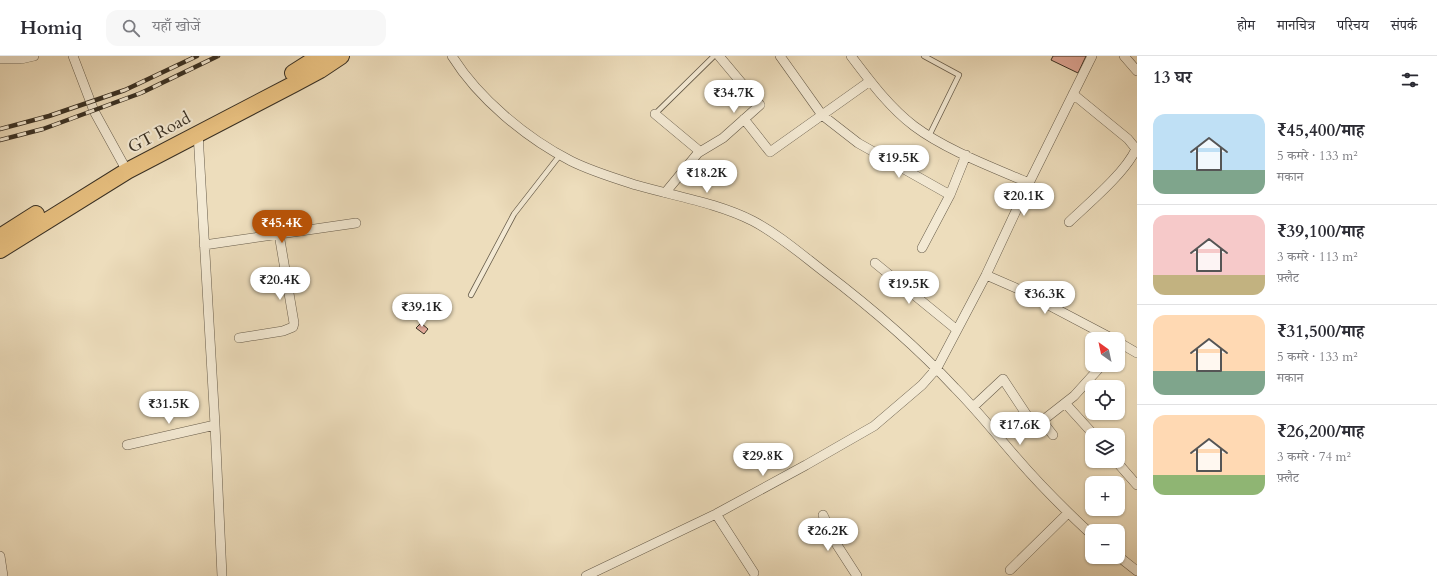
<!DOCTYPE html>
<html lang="hi">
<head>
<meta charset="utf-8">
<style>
	:root { --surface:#fff; --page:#f7f7f7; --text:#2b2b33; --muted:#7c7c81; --line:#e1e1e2; --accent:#b45309 }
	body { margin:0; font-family:Cardo,"Noto Serif Devanagari",serif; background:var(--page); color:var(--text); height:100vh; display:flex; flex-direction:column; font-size:15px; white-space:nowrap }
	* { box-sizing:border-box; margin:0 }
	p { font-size:13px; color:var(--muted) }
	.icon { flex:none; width:22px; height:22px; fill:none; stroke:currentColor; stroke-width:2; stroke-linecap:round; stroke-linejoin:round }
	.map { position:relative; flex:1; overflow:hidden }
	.panel { display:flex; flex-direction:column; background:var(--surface); width:300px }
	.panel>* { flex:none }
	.needle { width:26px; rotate:327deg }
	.buttons { position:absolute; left:1085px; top:276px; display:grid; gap:8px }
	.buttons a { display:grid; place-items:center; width:40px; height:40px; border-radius:8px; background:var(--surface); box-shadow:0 1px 3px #0004; font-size:20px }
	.price { position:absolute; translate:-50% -34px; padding:0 9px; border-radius:14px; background:#fff; color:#222; font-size:13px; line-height:26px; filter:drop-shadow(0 1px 2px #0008) }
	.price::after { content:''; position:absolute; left:50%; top:24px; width:12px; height:9px; margin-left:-6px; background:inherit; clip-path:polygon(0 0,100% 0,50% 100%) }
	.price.on { background:var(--accent); color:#fff }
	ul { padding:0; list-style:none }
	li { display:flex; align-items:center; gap:12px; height:100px; padding:0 16px }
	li+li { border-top:1px solid var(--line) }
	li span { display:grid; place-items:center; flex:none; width:112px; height:80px; border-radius:12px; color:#555 }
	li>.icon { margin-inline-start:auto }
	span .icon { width:48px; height:48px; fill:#fffc; stroke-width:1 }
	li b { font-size:17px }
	h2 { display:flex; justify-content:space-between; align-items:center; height:48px; padding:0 16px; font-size:17px }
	header { display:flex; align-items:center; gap:24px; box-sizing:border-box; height:56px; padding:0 20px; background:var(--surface); border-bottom:1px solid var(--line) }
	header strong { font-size:19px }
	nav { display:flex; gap:22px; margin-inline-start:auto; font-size:14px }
	.search { width:280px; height:36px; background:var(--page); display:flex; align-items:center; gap:10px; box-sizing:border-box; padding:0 14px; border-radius:12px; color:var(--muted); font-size:15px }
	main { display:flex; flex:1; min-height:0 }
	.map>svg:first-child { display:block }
	.building { fill:#e2a999; stroke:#3a3124 }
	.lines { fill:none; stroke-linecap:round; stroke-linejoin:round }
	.lane-casing { stroke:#675c4a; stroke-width:6 }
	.street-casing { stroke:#675c4a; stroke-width:10 }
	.highway-casing { stroke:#3a3124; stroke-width:18 }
	.lane { stroke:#f3e9d3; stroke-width:4.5 }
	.street { stroke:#f3e9d3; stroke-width:9 }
	.highway { stroke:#e6be7e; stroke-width:16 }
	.rail-casing { stroke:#3a3124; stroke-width:4.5 }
	.rail { stroke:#f3e9d3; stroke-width:3; stroke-dasharray:9; stroke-linecap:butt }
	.labels { text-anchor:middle; stroke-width:4; stroke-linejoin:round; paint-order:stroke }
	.street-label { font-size:17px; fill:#3a3124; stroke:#f3e9d3 }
</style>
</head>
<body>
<header>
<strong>Homiq</strong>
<div class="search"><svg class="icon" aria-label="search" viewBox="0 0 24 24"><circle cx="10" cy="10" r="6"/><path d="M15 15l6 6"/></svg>यहाँ खोजें</div>
<nav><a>होम</a><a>मानचित्र</a><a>परिचय</a><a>संपर्क</a></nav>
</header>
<main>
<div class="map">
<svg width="1137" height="520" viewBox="0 0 1137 520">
	<rect width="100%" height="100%" fill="#edddbc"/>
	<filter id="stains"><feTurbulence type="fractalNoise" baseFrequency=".005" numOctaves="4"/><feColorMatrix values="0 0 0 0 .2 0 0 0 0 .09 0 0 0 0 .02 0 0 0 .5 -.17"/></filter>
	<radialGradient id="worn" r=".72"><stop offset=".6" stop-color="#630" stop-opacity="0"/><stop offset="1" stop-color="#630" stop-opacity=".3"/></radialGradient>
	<path class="building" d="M1053 0H1086L1078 17 1051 4Z
		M421 267 428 273 424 278 416 272Z"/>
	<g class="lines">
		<defs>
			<path id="lane" d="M924 0 959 19 929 80
				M655 58 714 0
				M471 239 514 158 560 99"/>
			<path id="street" d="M73 0 94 55 127 115
				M452 0C478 42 526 82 571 105 591 115 614 122 636 129 674 140 718 147 753 165 778 178 801 198 823 215 869 250 916 290 955 332 976 353 995 377 1015 400 1039 428 1065 454 1092 479
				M780 0 822 59 858 87 950 139
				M851 0C870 25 889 51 914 70 946 94 992 111 1029 127
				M1124 0 1137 15
				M0 3H21L34 0
				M655 58 697 93 698 97 665 137
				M744 63 770 96 870 25
				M198 77 215 369 222 520
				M698 97 723 82 760 49 719 0
				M1069 166C1089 147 1125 117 1136 93L1128 83 1073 38
				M204 189 356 167
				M922 192 950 139 966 99
				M875 207 957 274
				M986 219 1018 233 1113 283
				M239 282 283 275 293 271 294 267 279 178
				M1118 286 1137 297
				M1065 347 1094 379
				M973 351 1003 323 1034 370 1042 365 1053 379
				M1042 365 1074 340 1102 309
				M127 389 215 369
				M1116 405 1137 429
				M716 458 754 517
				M823 459 837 489 857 520
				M0 500 3 520
				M1118 500 1137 515
				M1010 514 1068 457
				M586 520 716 458 806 409 874 370 922 329 937 312 986 219 1029 127 1092 0"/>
			<path id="highway" d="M293 17 320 0
				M0 181 36 158
				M0 194 127 115 294 28 320 14 341 0"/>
		</defs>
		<use href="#lane" class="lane-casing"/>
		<use href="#street" class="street-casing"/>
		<use href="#highway" class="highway-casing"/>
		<use href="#lane" class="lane"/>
		<use href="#street" class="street"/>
		<use href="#highway" class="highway"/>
		<defs>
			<path id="rail" d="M0 73 49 60 125 34 197 0
				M0 84 43 73 141 37 218 0"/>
		</defs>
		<use href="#rail" class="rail-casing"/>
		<use href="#rail" class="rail"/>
	</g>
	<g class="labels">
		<g class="street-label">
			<text transform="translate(159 76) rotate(-28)" y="6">GT Road</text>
		</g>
	</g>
	<rect width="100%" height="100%" filter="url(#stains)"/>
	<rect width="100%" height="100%" fill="url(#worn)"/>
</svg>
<div class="buttons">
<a><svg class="needle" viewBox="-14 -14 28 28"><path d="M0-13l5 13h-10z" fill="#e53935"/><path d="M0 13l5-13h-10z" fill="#7c7c81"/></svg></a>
<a><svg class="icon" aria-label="locate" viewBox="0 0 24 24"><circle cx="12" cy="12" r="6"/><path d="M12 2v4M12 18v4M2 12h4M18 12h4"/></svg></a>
<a><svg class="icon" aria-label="layers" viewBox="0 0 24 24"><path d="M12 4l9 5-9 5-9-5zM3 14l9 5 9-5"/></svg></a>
<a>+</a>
<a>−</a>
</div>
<b class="price" style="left:734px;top:58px">₹34.7K</b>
<b class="price" style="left:899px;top:123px">₹19.5K</b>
<b class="price" style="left:707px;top:138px">₹18.2K</b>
<b class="price" style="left:1024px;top:161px">₹20.1K</b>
<b class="price on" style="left:282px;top:188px">₹45.4K</b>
<b class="price" style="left:280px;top:245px">₹20.4K</b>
<b class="price" style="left:909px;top:249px">₹19.5K</b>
<b class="price" style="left:1045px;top:259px">₹36.3K</b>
<b class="price" style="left:422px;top:272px">₹39.1K</b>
<b class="price" style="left:169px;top:369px">₹31.5K</b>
<b class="price" style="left:1020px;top:390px">₹17.6K</b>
<b class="price" style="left:763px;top:421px">₹29.8K</b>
<b class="price" style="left:828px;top:496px">₹26.2K</b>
</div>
<section class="panel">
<h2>13 घर<svg class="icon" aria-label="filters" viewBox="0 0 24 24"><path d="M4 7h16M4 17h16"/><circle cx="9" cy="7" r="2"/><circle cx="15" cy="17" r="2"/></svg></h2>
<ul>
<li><span style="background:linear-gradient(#bfe0f5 70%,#7fa58c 0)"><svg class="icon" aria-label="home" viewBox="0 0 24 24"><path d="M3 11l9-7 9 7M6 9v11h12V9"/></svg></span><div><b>₹45,400/माह</b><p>5 कमरे · 133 m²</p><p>मकान</p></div></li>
<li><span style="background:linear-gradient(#f6c9c9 75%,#c2b280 0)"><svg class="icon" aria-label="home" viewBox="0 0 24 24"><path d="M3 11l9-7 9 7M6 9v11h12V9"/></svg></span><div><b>₹39,100/माह</b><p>3 कमरे · 113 m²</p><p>फ़्लैट</p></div></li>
<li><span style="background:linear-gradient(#ffd9b3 70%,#7fa58c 0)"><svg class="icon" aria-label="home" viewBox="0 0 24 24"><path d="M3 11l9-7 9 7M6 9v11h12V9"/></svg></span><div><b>₹31,500/माह</b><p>5 कमरे · 133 m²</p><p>मकान</p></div></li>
<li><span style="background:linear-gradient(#ffd9b3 75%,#8fb573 0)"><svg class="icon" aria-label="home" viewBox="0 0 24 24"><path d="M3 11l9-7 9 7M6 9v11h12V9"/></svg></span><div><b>₹26,200/माह</b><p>3 कमरे · 74 m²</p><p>फ़्लैट</p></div></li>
</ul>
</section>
</main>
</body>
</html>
